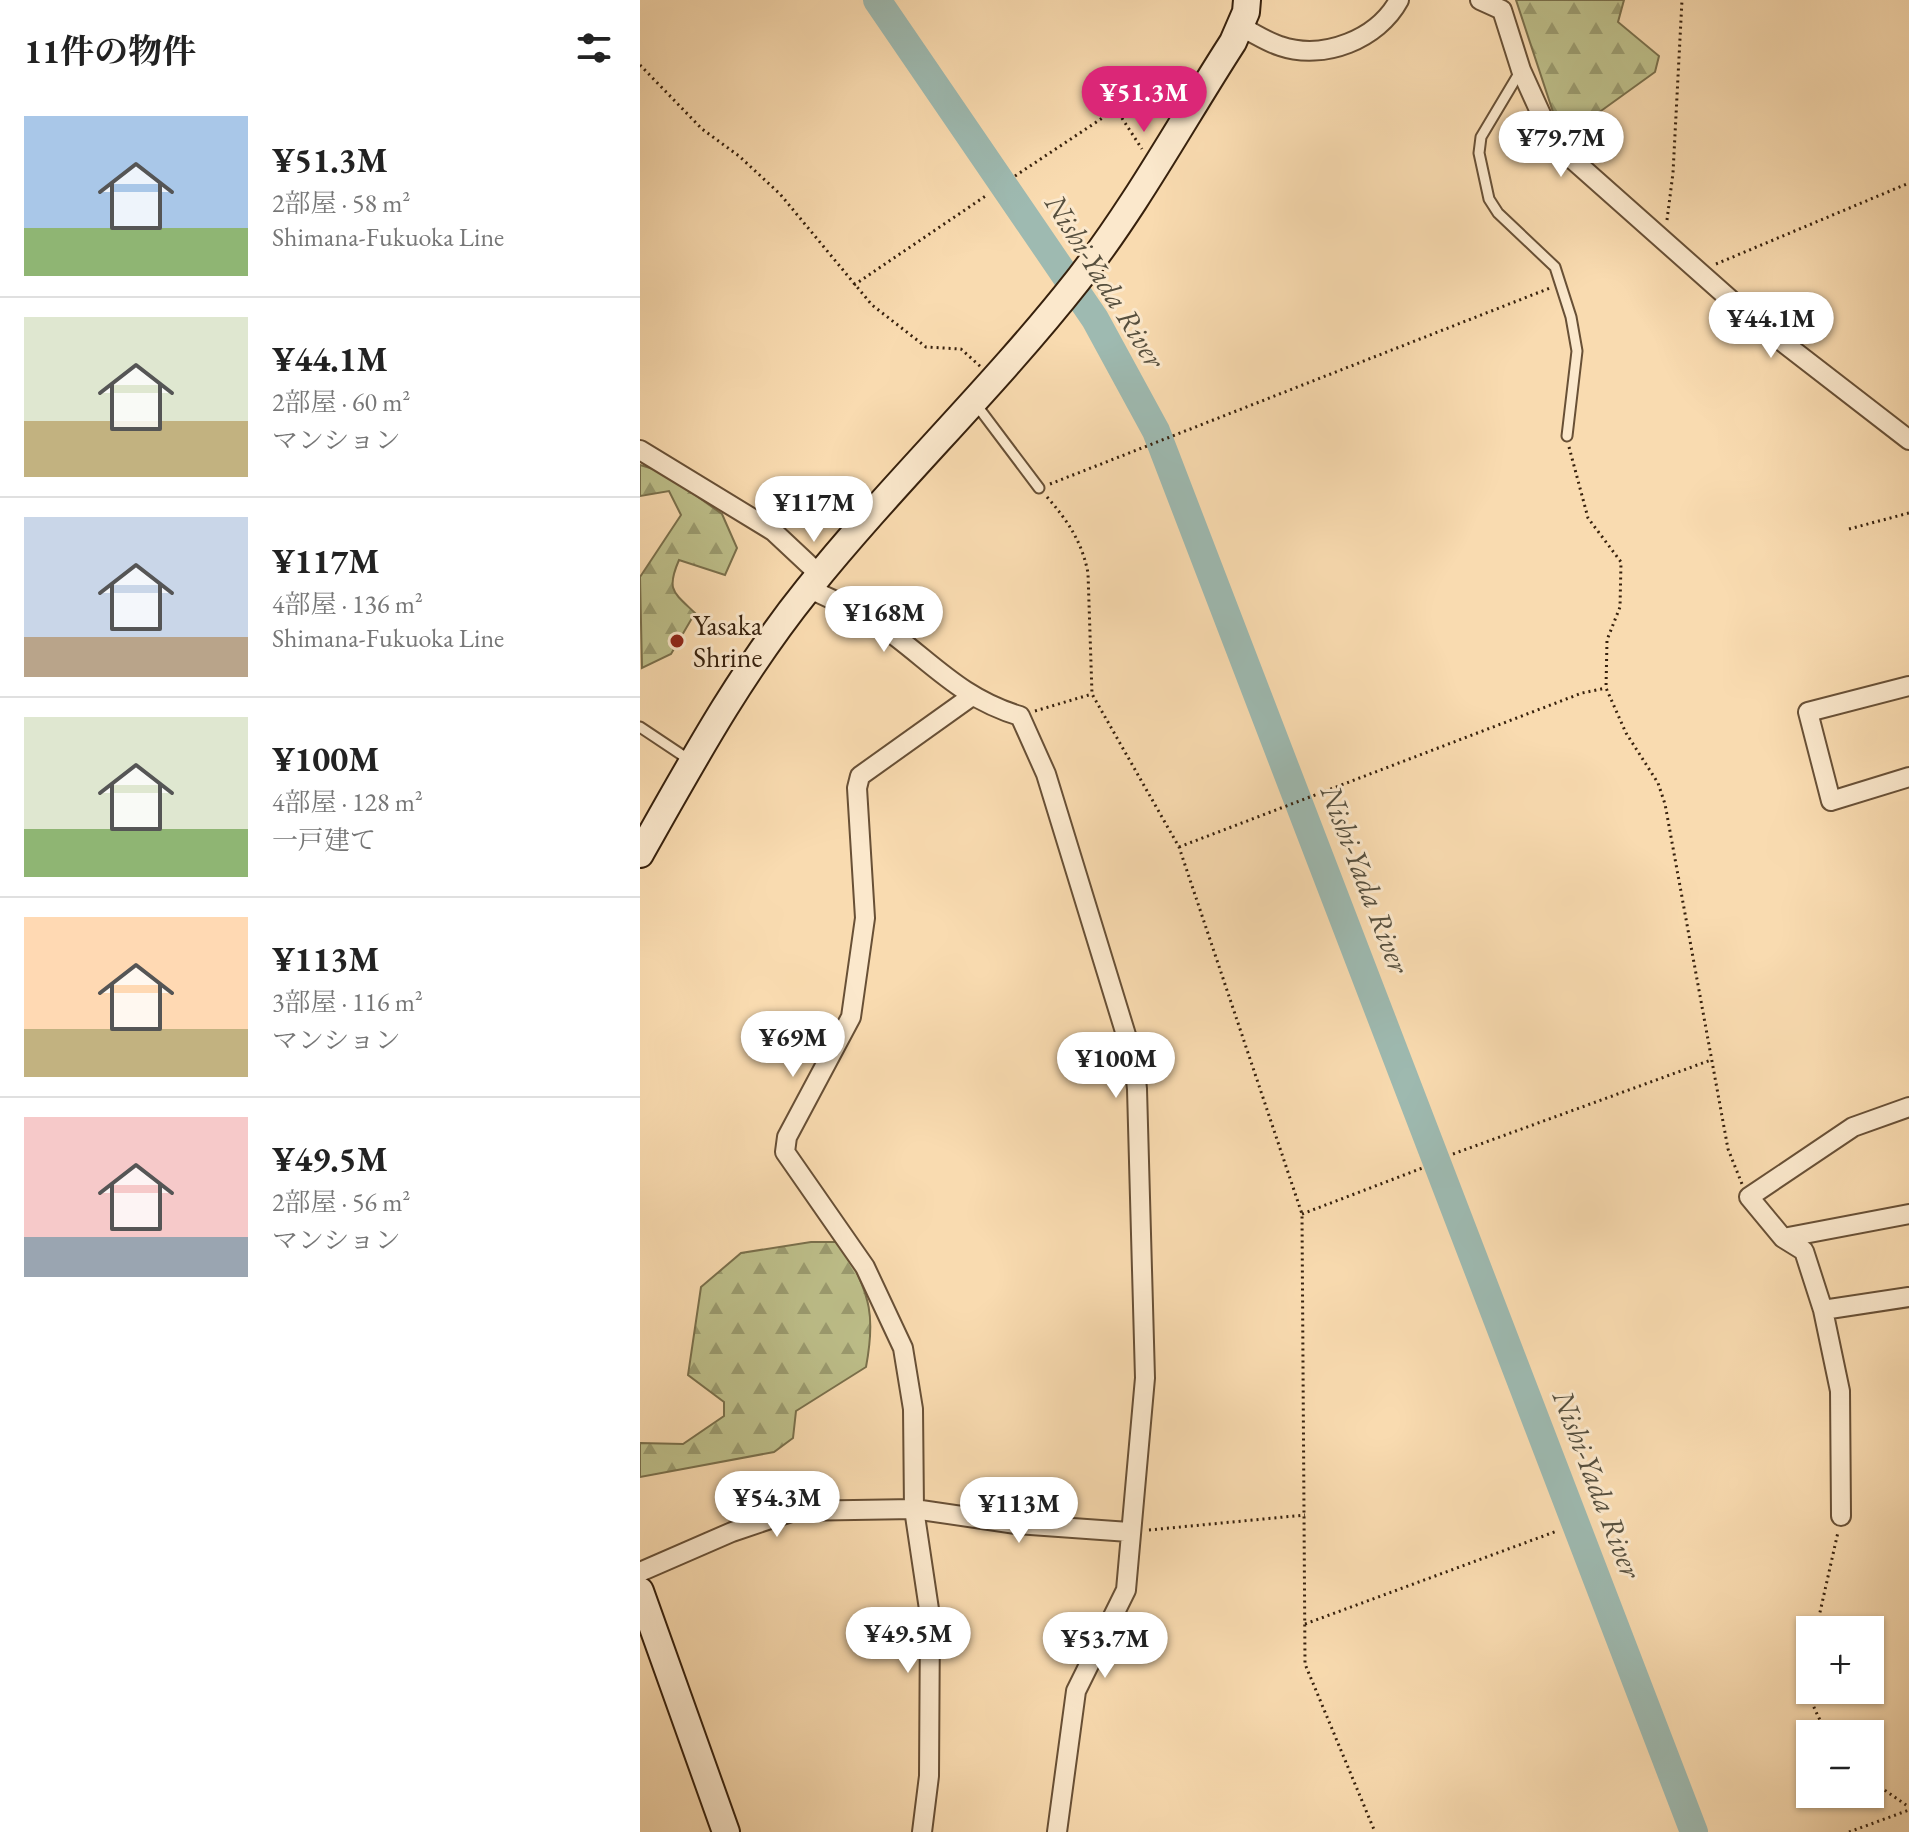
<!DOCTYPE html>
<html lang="ja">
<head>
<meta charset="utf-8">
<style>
	:root { --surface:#fff; --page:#f2f2f2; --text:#222; --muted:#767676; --line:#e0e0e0; --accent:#db2777 }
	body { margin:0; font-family:"EB Garamond","Noto Serif JP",serif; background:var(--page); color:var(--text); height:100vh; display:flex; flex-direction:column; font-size:30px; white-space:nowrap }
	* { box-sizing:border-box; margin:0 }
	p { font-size:26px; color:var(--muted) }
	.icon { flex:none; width:44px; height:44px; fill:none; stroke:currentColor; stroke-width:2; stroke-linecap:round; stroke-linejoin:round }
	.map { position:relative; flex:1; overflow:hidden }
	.details { display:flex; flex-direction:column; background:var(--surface); width:640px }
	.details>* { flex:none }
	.controls { position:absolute; left:1156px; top:1616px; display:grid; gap:16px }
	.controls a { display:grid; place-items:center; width:88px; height:88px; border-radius:0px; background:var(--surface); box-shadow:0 2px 6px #0004; font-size:40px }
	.price { position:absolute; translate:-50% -68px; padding:0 18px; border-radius:28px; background:#fff; color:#222; font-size:26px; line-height:52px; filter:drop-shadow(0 2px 4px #0008) }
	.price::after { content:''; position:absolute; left:50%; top:48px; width:24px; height:18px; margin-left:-12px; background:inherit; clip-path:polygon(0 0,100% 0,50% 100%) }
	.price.selected { background:var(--accent); color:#fff }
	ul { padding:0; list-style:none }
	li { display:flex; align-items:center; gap:24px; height:200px; padding:0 24px }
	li+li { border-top:2px solid var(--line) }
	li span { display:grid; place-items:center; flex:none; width:224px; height:160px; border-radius:0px; color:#555 }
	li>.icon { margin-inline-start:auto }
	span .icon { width:96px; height:96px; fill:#fffc; stroke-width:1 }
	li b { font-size:34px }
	h2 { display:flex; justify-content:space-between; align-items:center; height:96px; padding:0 24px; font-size:34px }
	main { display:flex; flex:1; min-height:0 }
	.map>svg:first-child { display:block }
	.forest { fill:url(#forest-firs); stroke:#7a704c; stroke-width:2 }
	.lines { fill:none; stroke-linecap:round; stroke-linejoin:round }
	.river { stroke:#9ebab1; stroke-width:28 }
	.lane-casing { stroke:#685036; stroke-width:13 }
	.street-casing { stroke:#685036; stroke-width:22 }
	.secondary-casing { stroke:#37210d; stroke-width:30 }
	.path { stroke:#37210d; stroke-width:3; stroke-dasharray:2 4; stroke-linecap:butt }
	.lane { stroke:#fbe8cc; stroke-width:9 }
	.street { stroke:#fbe8cc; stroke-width:18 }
	.secondary { stroke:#fbe8cc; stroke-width:26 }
	.poi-dot { fill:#8f2418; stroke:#fbe8cc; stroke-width:3 }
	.labels { text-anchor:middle; stroke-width:6; stroke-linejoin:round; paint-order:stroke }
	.poi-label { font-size:28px; fill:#37210d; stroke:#fbe8cc; text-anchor:start }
	.water-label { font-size:30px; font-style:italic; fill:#564f3e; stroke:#fbe8cc }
</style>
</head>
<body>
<main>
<section class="details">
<h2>11件の物件<svg class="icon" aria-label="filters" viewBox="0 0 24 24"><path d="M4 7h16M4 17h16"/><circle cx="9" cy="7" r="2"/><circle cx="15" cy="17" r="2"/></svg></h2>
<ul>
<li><span style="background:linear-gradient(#a9c7e8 70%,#8fb573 0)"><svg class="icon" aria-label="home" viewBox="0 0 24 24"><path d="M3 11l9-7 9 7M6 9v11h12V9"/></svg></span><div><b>¥51.3M</b><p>2部屋 · 58 m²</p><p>Shimana-Fukuoka Line</p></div></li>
<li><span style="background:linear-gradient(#dfe7d0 65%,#c2b280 0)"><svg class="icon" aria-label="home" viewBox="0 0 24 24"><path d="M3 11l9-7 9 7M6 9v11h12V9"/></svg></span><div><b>¥44.1M</b><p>2部屋 · 60 m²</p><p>マンション</p></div></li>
<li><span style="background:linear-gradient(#c9d6e8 75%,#b9a48a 0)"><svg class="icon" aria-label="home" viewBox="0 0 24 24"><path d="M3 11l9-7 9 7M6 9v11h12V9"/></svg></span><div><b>¥117M</b><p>4部屋 · 136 m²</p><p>Shimana-Fukuoka Line</p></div></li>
<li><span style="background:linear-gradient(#dfe7d0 70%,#8fb573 0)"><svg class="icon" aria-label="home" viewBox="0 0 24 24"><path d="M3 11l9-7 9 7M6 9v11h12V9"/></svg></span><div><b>¥100M</b><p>4部屋 · 128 m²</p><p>一戸建て</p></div></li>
<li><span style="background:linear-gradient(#ffd9b3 70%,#c2b280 0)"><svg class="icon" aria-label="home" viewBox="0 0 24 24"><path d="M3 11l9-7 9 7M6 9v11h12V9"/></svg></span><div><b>¥113M</b><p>3部屋 · 116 m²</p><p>マンション</p></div></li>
<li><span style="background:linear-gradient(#f6c9c9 75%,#9aa5b1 0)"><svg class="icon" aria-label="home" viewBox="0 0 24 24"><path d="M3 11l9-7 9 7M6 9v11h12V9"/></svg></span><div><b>¥49.5M</b><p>2部屋 · 56 m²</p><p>マンション</p></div></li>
</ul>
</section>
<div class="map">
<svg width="1269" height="1832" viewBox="0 0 1269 1832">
	<defs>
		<pattern id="forest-firs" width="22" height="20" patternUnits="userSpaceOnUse" patternTransform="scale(2)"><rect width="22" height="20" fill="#bec08b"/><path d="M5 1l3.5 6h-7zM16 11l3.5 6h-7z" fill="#9b9c70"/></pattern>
	</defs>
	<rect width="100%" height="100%" fill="#f9dbb0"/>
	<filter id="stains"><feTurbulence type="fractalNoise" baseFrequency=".0025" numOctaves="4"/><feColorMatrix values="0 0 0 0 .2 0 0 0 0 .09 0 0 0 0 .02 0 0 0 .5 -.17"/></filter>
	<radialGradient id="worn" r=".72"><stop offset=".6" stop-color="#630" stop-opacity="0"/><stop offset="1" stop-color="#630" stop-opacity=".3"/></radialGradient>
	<path class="forest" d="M876 0H984L978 22 1019 56 1015 72 947 121 915 118Z
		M0 465 23 472 82 514 97 548 85 575 39 560C26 590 33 592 55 613L31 654 2 668 0 577 41 515 29 491 0 496Z
		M171 1242H203C227 1295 237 1308 226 1367L156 1411 153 1438 134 1452 0 1477V1443L43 1444 84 1416V1402L48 1375 61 1287 101 1253Z"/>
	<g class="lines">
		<path class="river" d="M237 0 455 319 516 431 1054 1832"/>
		<defs>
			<path id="lane" d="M881 70 841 137 839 153 849 199 858 213 915 267 931 317 937 351 927 436
				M335 403 399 488
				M0 727 51 761"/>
			<path id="street" d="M840 0 862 10 881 70 914 143 1110 317 1269 440
				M601 27C614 33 627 42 640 46 684 61 738 39 759 0
				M0 450 133 531 180 575
				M168 588C192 600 219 610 240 625 289 659 319 698 380 716L406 774 494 1061 497 1089 505 1378 486 1590 436 1691 417 1832
				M1269 686 1168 712 1191 801 1269 777
				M1143 1238 1269 1214
				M1183 1310 1269 1297
				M1201 1516 1200 1391 1183 1310 1164 1251 1143 1238 1109 1197 1213 1127 1269 1107
				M0 1572 92 1532 154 1511 274 1509 376 1524 489 1532
				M282 1832 289 1776 290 1616 274 1509 273 1409 263 1348 225 1267 145 1152 147 1137 211 1017 225 918 217 788 220 776 332 696"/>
			<path id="secondary" d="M0 854C52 762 101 672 168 589 253 483 353 388 438 280 496 206 542 121 593 42L606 12 607 0
				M0 1591 86 1832"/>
		</defs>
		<use href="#lane" class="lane-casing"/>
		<use href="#street" class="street-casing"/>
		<use href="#secondary" class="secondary-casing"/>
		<path class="path" d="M0 65 62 129 99 156 140 194 232 305 286 347 321 349 341 367
			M375 176 476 109 502 149
			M1027 220 1033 173 1042 0
			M1076 264 1269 183
			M214 285 347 195
			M929 447 948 518 981 562 980 607 967 640 966 688 986 733 1018 783 1025 804 1088 1149 1102 1184
			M410 484 910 288
			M407 497C428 521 442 542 448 573L452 694 539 847 662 1214 665 1664 735 1832
			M1209 529 1269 513
			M395 711 452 694
			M539 847 942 693 966 688
			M813 1154 1071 1060
			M662 1214 785 1167
			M509 1530 665 1515
			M665 1624 917 1531
			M1176 1630 1198 1532
			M1170 1654C1162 1686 1172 1707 1188 1734
			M1230 1780 1269 1807
			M1209 1832 1269 1810"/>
		<use href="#lane" class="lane"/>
		<use href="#street" class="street"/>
		<use href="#secondary" class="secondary"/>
	</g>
	<circle class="poi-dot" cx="37" cy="641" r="8"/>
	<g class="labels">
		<g class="poi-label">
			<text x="53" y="635">Yasaka<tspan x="53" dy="32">Shrine</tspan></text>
		</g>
		<g class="water-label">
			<text transform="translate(465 281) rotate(58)" y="10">Nishi-Yada River</text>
			<text transform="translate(725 879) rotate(69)" y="10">Nishi-Yada River</text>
			<text transform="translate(957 1484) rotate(69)" y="10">Nishi-Yada River</text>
		</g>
	</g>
	<rect width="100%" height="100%" filter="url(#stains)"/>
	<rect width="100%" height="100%" fill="url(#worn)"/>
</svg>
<div class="controls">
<a>+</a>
<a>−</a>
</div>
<b class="price selected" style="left:504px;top:134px">¥51.3M</b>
<b class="price" style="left:921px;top:179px">¥79.7M</b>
<b class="price" style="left:1131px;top:360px">¥44.1M</b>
<b class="price" style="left:174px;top:544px">¥117M</b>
<b class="price" style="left:244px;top:654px">¥168M</b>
<b class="price" style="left:153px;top:1079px">¥69M</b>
<b class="price" style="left:476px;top:1100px">¥100M</b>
<b class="price" style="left:137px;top:1539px">¥54.3M</b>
<b class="price" style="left:379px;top:1545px">¥113M</b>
<b class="price" style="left:268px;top:1675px">¥49.5M</b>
<b class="price" style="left:465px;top:1680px">¥53.7M</b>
</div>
</main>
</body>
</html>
